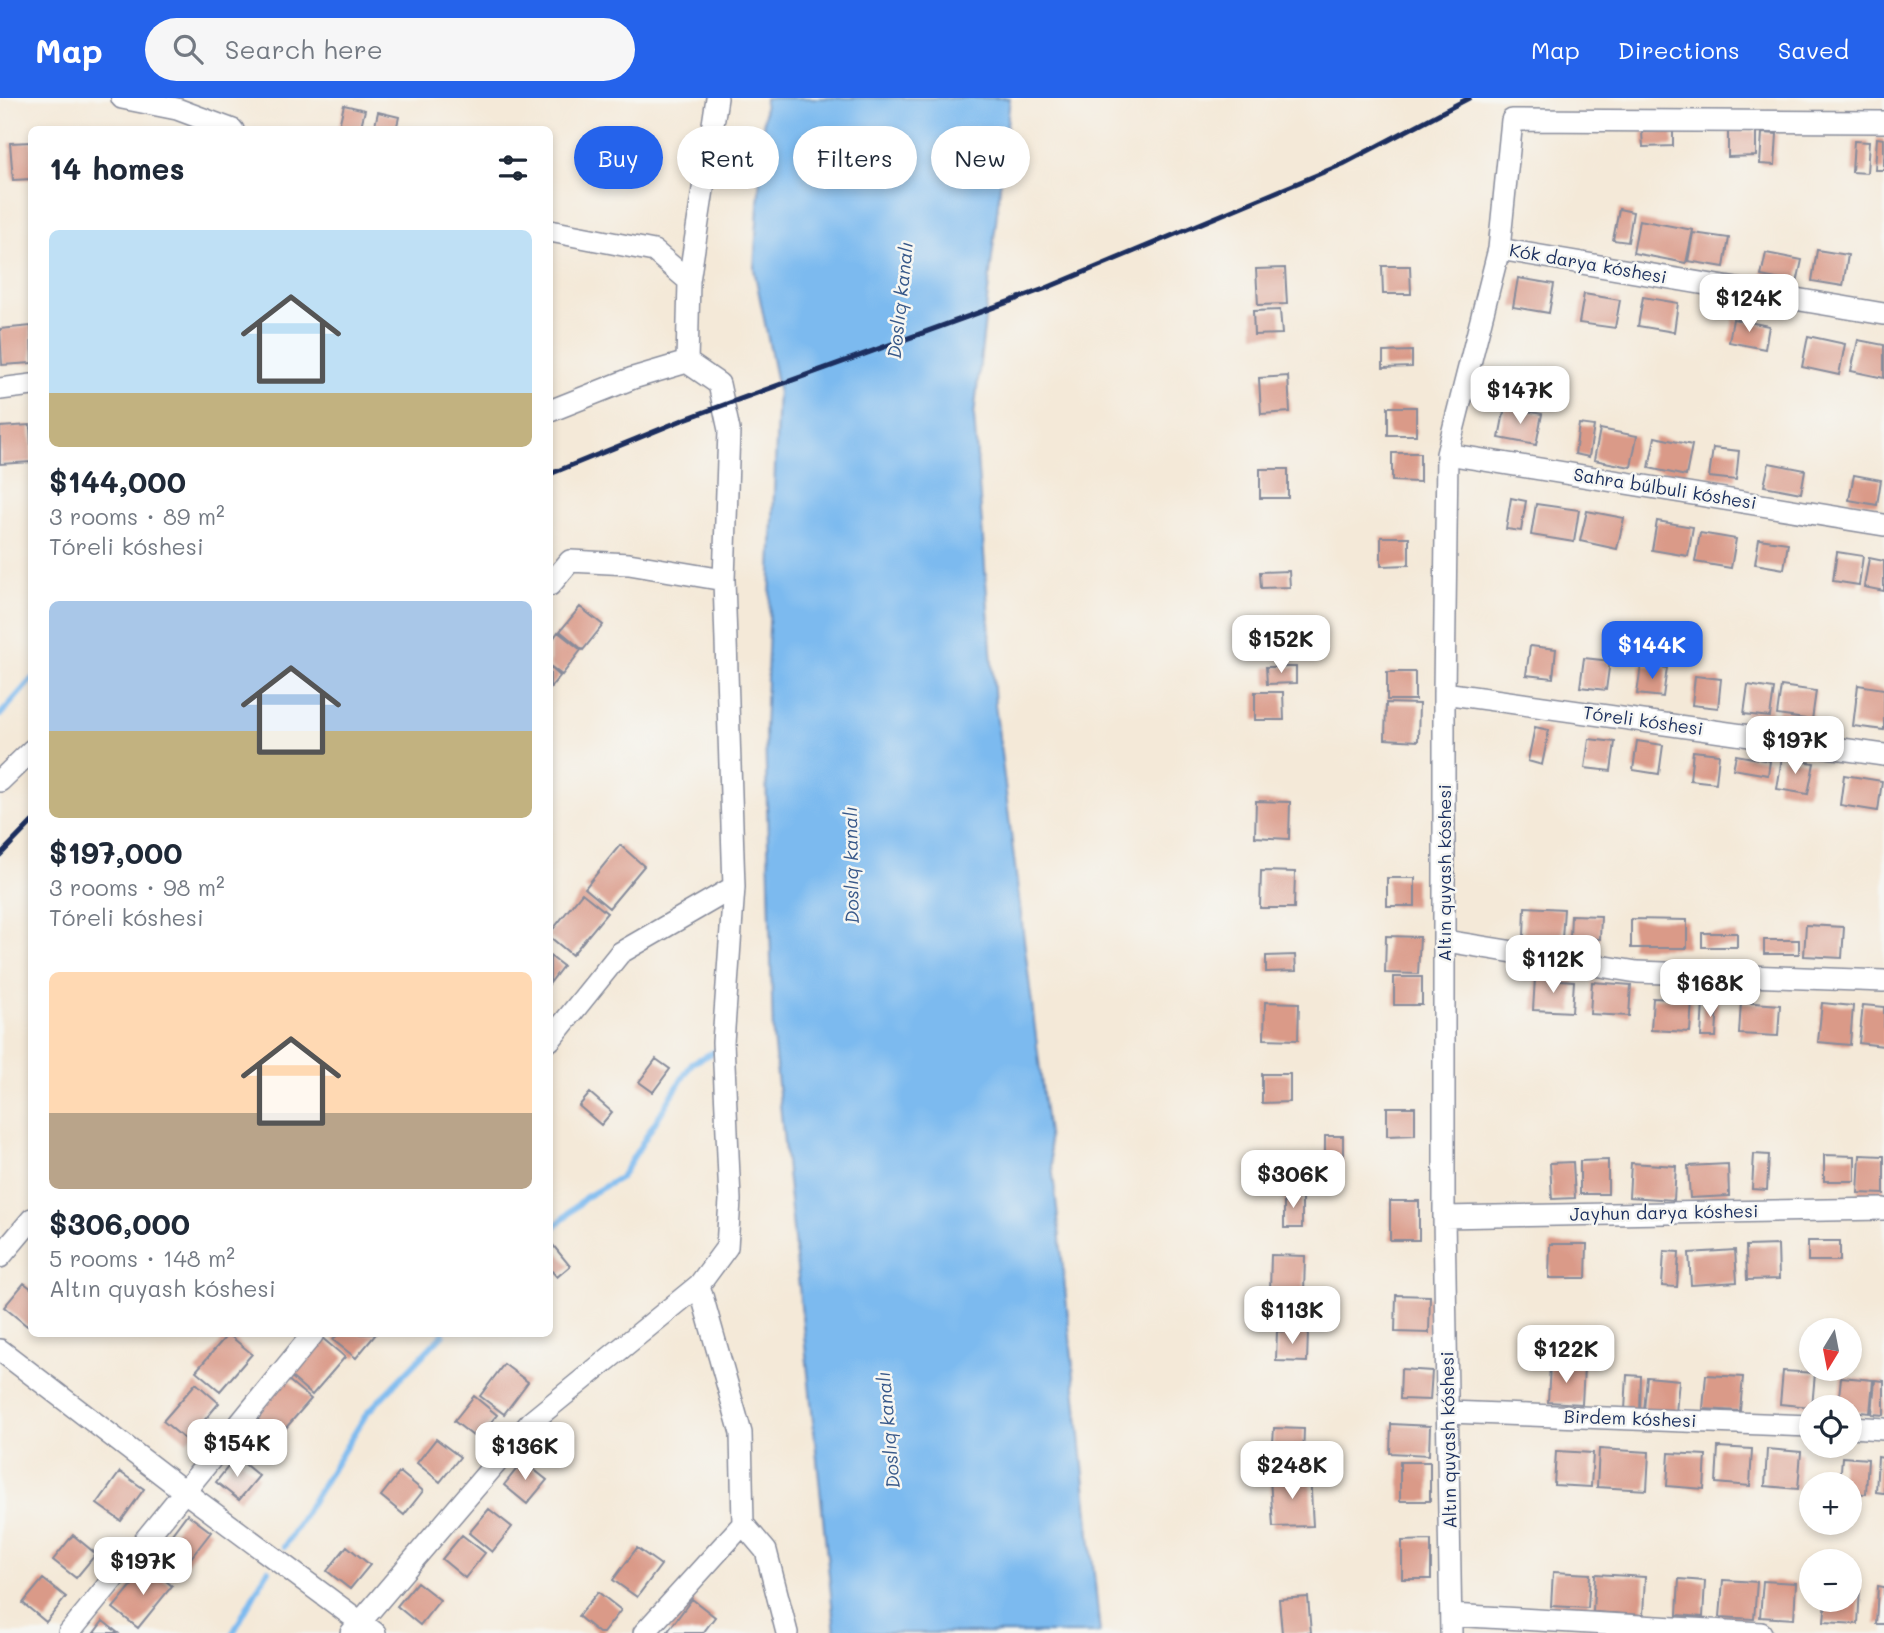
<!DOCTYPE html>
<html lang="en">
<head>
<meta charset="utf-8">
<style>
	:root { --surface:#fff; --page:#f6f6f7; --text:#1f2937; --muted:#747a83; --accent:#2563eb }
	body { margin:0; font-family:Mali,sans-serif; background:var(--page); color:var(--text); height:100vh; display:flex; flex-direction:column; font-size:26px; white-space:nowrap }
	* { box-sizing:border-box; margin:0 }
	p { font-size:23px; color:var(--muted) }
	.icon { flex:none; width:38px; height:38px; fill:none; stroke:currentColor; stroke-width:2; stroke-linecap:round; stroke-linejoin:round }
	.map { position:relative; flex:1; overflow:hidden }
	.details { position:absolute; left:28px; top:28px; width:525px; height:1211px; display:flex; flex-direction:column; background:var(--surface); border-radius:10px; box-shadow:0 4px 10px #0003 }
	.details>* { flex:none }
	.top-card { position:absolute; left:574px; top:28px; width:665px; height:63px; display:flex; gap:14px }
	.needle { width:46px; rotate:190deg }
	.controls { position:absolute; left:1799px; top:1220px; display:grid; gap:14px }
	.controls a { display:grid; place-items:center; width:63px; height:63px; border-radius:50%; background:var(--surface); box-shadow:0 4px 10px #0003; font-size:35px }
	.price { position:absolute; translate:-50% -60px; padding:0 16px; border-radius:14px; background:#fff; color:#222; font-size:23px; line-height:46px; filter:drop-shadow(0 2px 4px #0008) }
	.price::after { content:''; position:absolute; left:50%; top:42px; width:21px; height:16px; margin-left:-10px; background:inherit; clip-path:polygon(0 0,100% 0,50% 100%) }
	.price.active { background:var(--accent); color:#fff }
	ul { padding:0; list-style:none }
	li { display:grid; align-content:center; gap:14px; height:371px; padding:0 21px }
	li span { display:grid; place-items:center; height:217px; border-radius:10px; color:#555 }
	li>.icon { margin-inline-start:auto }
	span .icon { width:126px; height:126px; fill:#fffc; stroke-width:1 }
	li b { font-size:30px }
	h2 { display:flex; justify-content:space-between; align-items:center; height:84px; padding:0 21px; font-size:30px }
	.chip { padding:0 24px; border-radius:32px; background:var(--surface); box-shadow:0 4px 10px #0003; font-size:24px; line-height:63px }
	.chip.active { background:var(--accent); color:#fff }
	header { display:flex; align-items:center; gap:42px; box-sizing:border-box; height:98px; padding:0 35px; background:var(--accent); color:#fff }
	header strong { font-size:33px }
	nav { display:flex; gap:38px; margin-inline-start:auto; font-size:24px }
	.search { width:490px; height:63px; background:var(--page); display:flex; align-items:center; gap:18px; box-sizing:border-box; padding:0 24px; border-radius:38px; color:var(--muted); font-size:26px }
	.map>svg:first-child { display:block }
	.water { fill:#7bbaef; stroke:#4b74a6; stroke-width:2 }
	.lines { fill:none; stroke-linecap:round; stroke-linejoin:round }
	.stream { stroke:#7bbaef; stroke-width:6 }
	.building { fill:#da9a88 }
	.minor-casing { stroke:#888c9b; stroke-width:24 }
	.minor { stroke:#fff; stroke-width:21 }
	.rail { stroke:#1b2f5e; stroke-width:5 }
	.labels { text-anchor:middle; stroke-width:5; stroke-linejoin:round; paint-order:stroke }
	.street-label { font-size:18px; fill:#1b2f5e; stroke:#f6f6f2 }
	.water-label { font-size:19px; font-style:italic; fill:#38598a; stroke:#f6f6f2 }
</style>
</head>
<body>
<header>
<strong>Map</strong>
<div class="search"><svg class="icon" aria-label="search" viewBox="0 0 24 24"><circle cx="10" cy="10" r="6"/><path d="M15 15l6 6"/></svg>Search here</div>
<nav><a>Map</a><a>Directions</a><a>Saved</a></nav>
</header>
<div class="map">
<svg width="1884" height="1535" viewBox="0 0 1884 1535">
	<rect width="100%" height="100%" fill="#f6f6f2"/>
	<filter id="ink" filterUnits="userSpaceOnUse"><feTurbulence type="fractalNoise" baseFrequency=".0143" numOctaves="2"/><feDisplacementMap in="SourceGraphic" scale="14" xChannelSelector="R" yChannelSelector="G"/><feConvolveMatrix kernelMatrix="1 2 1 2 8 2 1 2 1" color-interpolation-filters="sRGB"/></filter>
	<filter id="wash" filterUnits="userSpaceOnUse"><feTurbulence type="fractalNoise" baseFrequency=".00686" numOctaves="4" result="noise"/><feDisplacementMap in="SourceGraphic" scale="28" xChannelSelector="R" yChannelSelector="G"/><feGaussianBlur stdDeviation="1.57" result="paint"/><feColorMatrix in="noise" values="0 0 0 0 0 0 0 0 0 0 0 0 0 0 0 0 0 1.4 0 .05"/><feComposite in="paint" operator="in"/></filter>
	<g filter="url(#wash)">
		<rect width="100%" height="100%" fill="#f4e9d8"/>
		<path class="water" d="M765 0H1010L974 318 995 606 1056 1101 1100 1535H835L773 939 765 632 778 290 754 171Z"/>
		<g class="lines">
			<path class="stream" d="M0 617 32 581
				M550 1133 586 1099 621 1079 692 965 718 952
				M284 1449 367 1315 443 1236
				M233 1535 268 1472"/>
		</g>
		<g id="blocks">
			<path class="building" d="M344 7 365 12 360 32H338Z
				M378 14 399 19 396 32H374Z
				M1673 33V48L1643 49 1642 34Z
				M1756 33V58L1728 59V34Z
				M1762 35 1777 36 1775 67 1760 66Z
				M1877 40 1884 41V72H1875Z
				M1854 43 1869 44 1867 75 1852 74Z
				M32 44V81L13 82 10 45Z
				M1619 111 1633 114 1628 144 1613 142Z
				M1639 122 1693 132 1686 165 1633 155Z
				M1693 135 1729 140 1724 169 1688 163Z
				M1817 152 1848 157 1843 188 1812 183Z
				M1766 155 1802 162 1797 185 1761 178Z
				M1382 168H1410L1411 196H1383Z
				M1285 170 1287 206 1258 207 1256 171Z
				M1518 180 1554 186 1549 215 1513 209Z
				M1584 196 1620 202 1615 230 1579 225Z
				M1643 199 1678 205 1674 234 1638 228Z
				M1280 212 1282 236 1254 237 1253 213Z
				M1733 221 1769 228 1765 251 1729 244Z
				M31 228 32 265 2 267 0 231Z
				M1808 238 1845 246 1839 277 1802 269Z
				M1858 242 1884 247V280L1851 273Z
				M1412 253V269L1383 270V254Z
				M1288 278 1290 314 1261 316 1259 280Z
				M1388 309H1416V337H1388Z
				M1505 309 1542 316 1536 347 1499 340Z
				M1579 326 1594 328 1589 359 1575 356Z
				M30 327 32 364 0 366V329Z
				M1600 331 1637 338 1631 369 1594 362Z
				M1655 339 1692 347 1686 378 1649 370Z
				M1713 350 1739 353 1736 382 1709 379Z
				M1392 355H1420V384L1392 383Z
				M1769 365 1805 372 1801 395 1764 388Z
				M1260 371H1288V400H1260Z
				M1854 377 1881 382 1877 407 1849 402Z
				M1511 400 1526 403 1521 433 1506 431Z
				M1536 406 1579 412 1574 444 1531 437Z
				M1587 413 1624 420 1617 451 1580 443Z
				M1657 423 1693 429 1688 458 1652 452Z
				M1700 435 1736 441 1731 470 1695 464Z
				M1381 439H1409V467L1381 468Z
				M1759 441 1788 445 1784 471 1755 466Z
				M1837 454 1863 458 1859 487 1833 483Z
				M1869 460 1884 463V493L1864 489Z
				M1289 473 1290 489 1261 490 1260 474Z
				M580 509 603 527 583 552 560 533Z
				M558 534 581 552 562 577 550 568V545Z
				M1530 548 1556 551 1553 580 1526 577Z
				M1584 560 1610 563 1606 592 1580 589Z
				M1641 567 1667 570 1663 599 1637 596Z
				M550 569 560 578 550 590Z
				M1266 569H1296V585L1267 586Z
				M1387 574H1415V602H1387Z
				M1695 578 1721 581 1718 610 1692 607Z
				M1748 587 1774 591 1770 619 1744 616Z
				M1858 587 1884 591V632L1853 628Z
				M1781 588 1816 593 1812 622 1777 617Z
				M1255 594H1283L1284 622H1255Z
				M1386 605 1419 606 1418 643 1385 641Z
				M1535 629 1549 632 1542 667 1528 663Z
				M1589 641 1615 644 1611 673 1585 670Z
				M1637 643 1663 647 1659 676 1633 672Z
				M1693 653 1719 656 1716 685 1690 682Z
				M1736 657 1770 663 1768 677 1733 671Z
				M1782 660 1814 665 1808 696 1777 691Z
				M1844 677 1882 683 1878 713 1840 707Z
				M1256 703 1290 704 1289 741 1255 739Z
				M620 747 644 768 609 810 585 790Z
				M1261 773 1295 774 1294 810H1260Z
				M1387 780H1415V808H1387Z
				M582 795 607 815 572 857 550 839V835Z
				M1525 809 1564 811 1562 841 1524 839Z
				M1571 817 1601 818 1600 841 1570 840Z
				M1631 821 1687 822V850H1631Z
				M1806 827 1844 829 1842 860 1804 858Z
				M1702 835H1737V849H1702Z
				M1386 838 1420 839 1418 876 1385 875Z
				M1764 842H1799V856H1764Z
				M1295 857 1296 873 1266 874V858Z
				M550 858 563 868 550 885Z
				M1394 879H1422V907H1394Z
				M1535 880 1574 883 1572 914 1533 912Z
				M1592 884 1631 887 1629 918 1590 916Z
				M1653 900 1692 902 1690 934 1651 932Z
				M1265 904 1299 905 1298 942 1264 941Z
				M1703 904H1718L1716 939H1701Z
				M1741 904 1780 907 1778 938 1739 936Z
				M1822 905 1853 908 1850 947 1818 944Z
				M1863 907 1884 909V948L1859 945Z
				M656 961 670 971 653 994 639 984Z
				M1262 976H1290V1004L1262 1005Z
				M590 995 612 1014 601 1027 579 1008Z
				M1387 1009H1415V1037L1387 1038Z
				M1325 1038H1343V1073H1325Z
				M1754 1056 1769 1057 1767 1092 1752 1091Z
				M1824 1057 1855 1058V1083H1824Z
				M1860 1057 1884 1058V1096L1858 1095Z
				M1608 1062V1096H1580V1063Z
				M1573 1064 1575 1100 1552 1101 1550 1065Z
				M1631 1065 1676 1068 1674 1102 1629 1099Z
				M1728 1066 1729 1098 1690 1100 1688 1068Z
				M1284 1095H1302V1130H1284Z
				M1390 1103H1419V1142H1390Z
				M1808 1143H1840V1163H1808Z
				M552 1146 570 1168 557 1179 550 1171V1148Z
				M1550 1146H1587L1586 1180H1549Z
				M1778 1147 1779 1181 1747 1182 1746 1148Z
				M1735 1152 1737 1184 1691 1187 1689 1155Z
				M1664 1153 1679 1154 1677 1189 1662 1188Z
				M1271 1157 1305 1158 1304 1195 1270 1194Z
				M24 1185 32 1191V1223L27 1228 4 1209Z
				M1396 1197 1430 1198 1429 1235 1395 1234Z
				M1277 1233 1308 1234 1307 1264 1276 1263Z
				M228 1236 252 1256 220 1293 196 1273Z
				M338 1236H376L356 1260 333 1242Z
				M321 1239 345 1259 312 1297 289 1277Z
				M504 1266 528 1284 504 1316 480 1298Z
				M1550 1267 1584 1269 1582 1306 1548 1304Z
				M1401 1271 1432 1273 1430 1302 1400 1301Z
				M1783 1273 1815 1275 1812 1309 1780 1306Z
				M1627 1277 1641 1278 1640 1313 1625 1312Z
				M1706 1277 1743 1279 1740 1313 1703 1311Z
				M1647 1279 1679 1282 1676 1315 1644 1313Z
				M1841 1279 1873 1282 1870 1315 1850 1313V1309H1838Z
				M287 1281 311 1301 278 1339 255 1319Z
				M1875 1282 1884 1283V1317L1872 1316Z
				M196 1285 219 1305 187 1343 163 1323Z
				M474 1298 497 1317 477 1341 454 1323Z
				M1391 1326 1430 1328 1429 1357 1390 1355Z
				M1274 1330 1304 1331 1303 1361 1272 1360Z
				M436 1341 460 1359 440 1384 417 1365Z
				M1718 1349 1752 1351 1750 1388 1716 1385Z
				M1599 1351 1649 1354 1647 1392 1597 1389Z
				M1767 1351 1801 1354 1798 1391 1765 1388Z
				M1556 1353 1593 1355 1591 1389 1554 1387Z
				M1669 1355 1706 1357 1704 1391 1667 1388Z
				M236 1359 259 1378 239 1402 216 1384Z
				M1842 1359 1868 1361 1866 1396 1850 1395V1386H1840Z
				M1878 1359 1884 1360V1395L1876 1394Z
				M523 1363 547 1382 527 1406 504 1387Z
				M1400 1364H1430V1403H1400Z
				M120 1374 144 1391 121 1423 97 1406Z
				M400 1374 423 1393 404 1417 381 1398Z
				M1310 1376 1313 1428 1273 1429 1270 1379Z
				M489 1411 512 1429 492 1454 469 1435Z
				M187 1416 211 1434 187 1465 163 1448Z
				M73 1437 96 1456 76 1480 53 1462Z
				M462 1437 485 1455 465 1480 442 1461Z
				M1431 1442V1481H1402V1443Z
				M347 1448 370 1467 350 1491 327 1473Z
				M637 1450 661 1467 637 1499 613 1482Z
				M148 1468 172 1488 138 1530 113 1510Z
				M1553 1474 1590 1476 1588 1510 1551 1508Z
				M1595 1476 1645 1479 1643 1517 1593 1514Z
				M43 1481 66 1499 46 1524 23 1505Z
				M1679 1481 1705 1483 1703 1519 1677 1517Z
				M1723 1482 1757 1484 1754 1521 1720 1519Z
				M1763 1483 1796 1485 1794 1521 1760 1519Z
				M417 1484 440 1502 420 1527 397 1508Z
				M1878 1488 1884 1489V1526H1876Z
				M1850 1489H1860L1858 1526 1824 1524 1826 1502H1850Z
				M598 1494 621 1512 603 1535H599L578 1518Z
				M1308 1499 1311 1535H1282L1279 1501Z
				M692 1501 715 1519 703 1535H671L668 1533Z
				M103 1523 118 1535H94Z"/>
		</g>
	</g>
	<g filter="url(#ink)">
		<use href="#blocks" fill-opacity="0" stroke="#888c9b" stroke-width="2"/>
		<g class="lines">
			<defs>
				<path id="minor" d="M122 0 177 11 233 32
					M550 133 654 153 689 183
					M1499 151 1884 216
					M687 264 719 286 729 332 724 482 734 789 723 944 730 1102 727 1149 699 1187 741 1335 743 1426 766 1453 787 1535
					M687 264 689 183 717 0
					M0 291 32 287
					M550 313 633 280 687 264
					M1447 356 1884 427
					M550 487 570 463 629 466 724 482
					M1444 595 1884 657
					M0 683 32 652
					M1446 843 1637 874 1884 883
					M550 942 620 855 734 789
					M1444 1119 1884 1111
					M0 1159 32 1121
					M0 1252 185 1394 375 1535
					M1449 1314 1811 1328
					M1850 1329 1884 1331
					M1451 1517 1761 1535
					M69 1535 313 1236
					M351 1535 531 1324 699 1187
					M644 1535 743 1426
					M1451 1535 1444 1119V595L1447 356 1499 151 1512 22 1884 24"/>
			</defs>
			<use href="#minor" class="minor-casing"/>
			<use href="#minor" class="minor"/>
			<path class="rail" d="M550 376 685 321 1044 191 1343 66 1469 0
				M0 757 32 724"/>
		</g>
	</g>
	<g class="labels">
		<g class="street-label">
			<text transform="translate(1588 166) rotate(10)" y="6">Kók darya kóshesi</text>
			<text transform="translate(1665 391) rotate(9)" y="6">Sahra búlbuli kóshesi</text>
			<text transform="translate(1643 623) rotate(8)" y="6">Tóreli kóshesi</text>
			<text transform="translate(1445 775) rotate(-90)" y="6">Altın quyash kóshesi</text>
			<text transform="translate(1664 1115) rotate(-1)" y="6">Jayhun darya kóshesi</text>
			<text transform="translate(1630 1321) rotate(2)" y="6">Birdem kóshesi</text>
			<text transform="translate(1449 1342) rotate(-91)" y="6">Altın quyash kóshesi</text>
		</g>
		<g class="water-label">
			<text transform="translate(900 202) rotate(-84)" y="7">Doslıq kanalı</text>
			<text transform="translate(851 767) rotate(-91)" y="7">Doslıq kanalı</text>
			<text transform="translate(888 1332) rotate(-95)" y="7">Doslıq kanalı</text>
		</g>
	</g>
</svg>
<div class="controls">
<a><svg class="needle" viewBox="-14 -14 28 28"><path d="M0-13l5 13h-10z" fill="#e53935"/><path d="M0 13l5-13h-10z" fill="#747a83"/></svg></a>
<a><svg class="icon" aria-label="locate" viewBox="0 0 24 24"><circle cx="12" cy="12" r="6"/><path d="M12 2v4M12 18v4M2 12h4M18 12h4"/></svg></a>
<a>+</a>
<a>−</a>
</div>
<b class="price" style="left:1749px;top:236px">$124K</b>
<b class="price" style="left:1520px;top:328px">$147K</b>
<b class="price" style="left:1281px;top:577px">$152K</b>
<b class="price active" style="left:1652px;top:583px">$144K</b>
<b class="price" style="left:1795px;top:678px">$197K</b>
<b class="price" style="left:1553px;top:897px">$112K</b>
<b class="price" style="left:1710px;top:921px">$168K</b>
<b class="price" style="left:1293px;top:1112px">$306K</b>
<b class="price" style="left:1292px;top:1248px">$113K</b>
<b class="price" style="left:1566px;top:1287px">$122K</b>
<b class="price" style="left:237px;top:1381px">$154K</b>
<b class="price" style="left:525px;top:1384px">$136K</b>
<b class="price" style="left:1292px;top:1403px">$248K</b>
<b class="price" style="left:143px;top:1499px">$197K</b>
<div class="top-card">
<a class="chip active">Buy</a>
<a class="chip">Rent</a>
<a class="chip">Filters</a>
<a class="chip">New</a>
</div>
<section class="details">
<h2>14 homes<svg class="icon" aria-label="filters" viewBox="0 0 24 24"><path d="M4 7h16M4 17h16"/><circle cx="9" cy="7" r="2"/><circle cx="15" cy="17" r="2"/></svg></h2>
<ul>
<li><span style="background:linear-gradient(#bfe0f5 75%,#c2b280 0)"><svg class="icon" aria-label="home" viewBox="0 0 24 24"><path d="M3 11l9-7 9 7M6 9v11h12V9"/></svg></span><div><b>$144,000</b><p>3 rooms · 89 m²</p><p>Tóreli kóshesi</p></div></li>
<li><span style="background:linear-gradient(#a9c7e8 60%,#c2b280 0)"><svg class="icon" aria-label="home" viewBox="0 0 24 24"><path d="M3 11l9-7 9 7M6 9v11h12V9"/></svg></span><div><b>$197,000</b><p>3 rooms · 98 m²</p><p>Tóreli kóshesi</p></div></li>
<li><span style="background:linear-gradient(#ffd9b3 65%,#b9a48a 0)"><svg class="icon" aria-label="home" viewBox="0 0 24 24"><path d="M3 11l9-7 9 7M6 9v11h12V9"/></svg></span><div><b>$306,000</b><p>5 rooms · 148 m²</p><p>Altın quyash kóshesi</p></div></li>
</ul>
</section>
</div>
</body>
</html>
